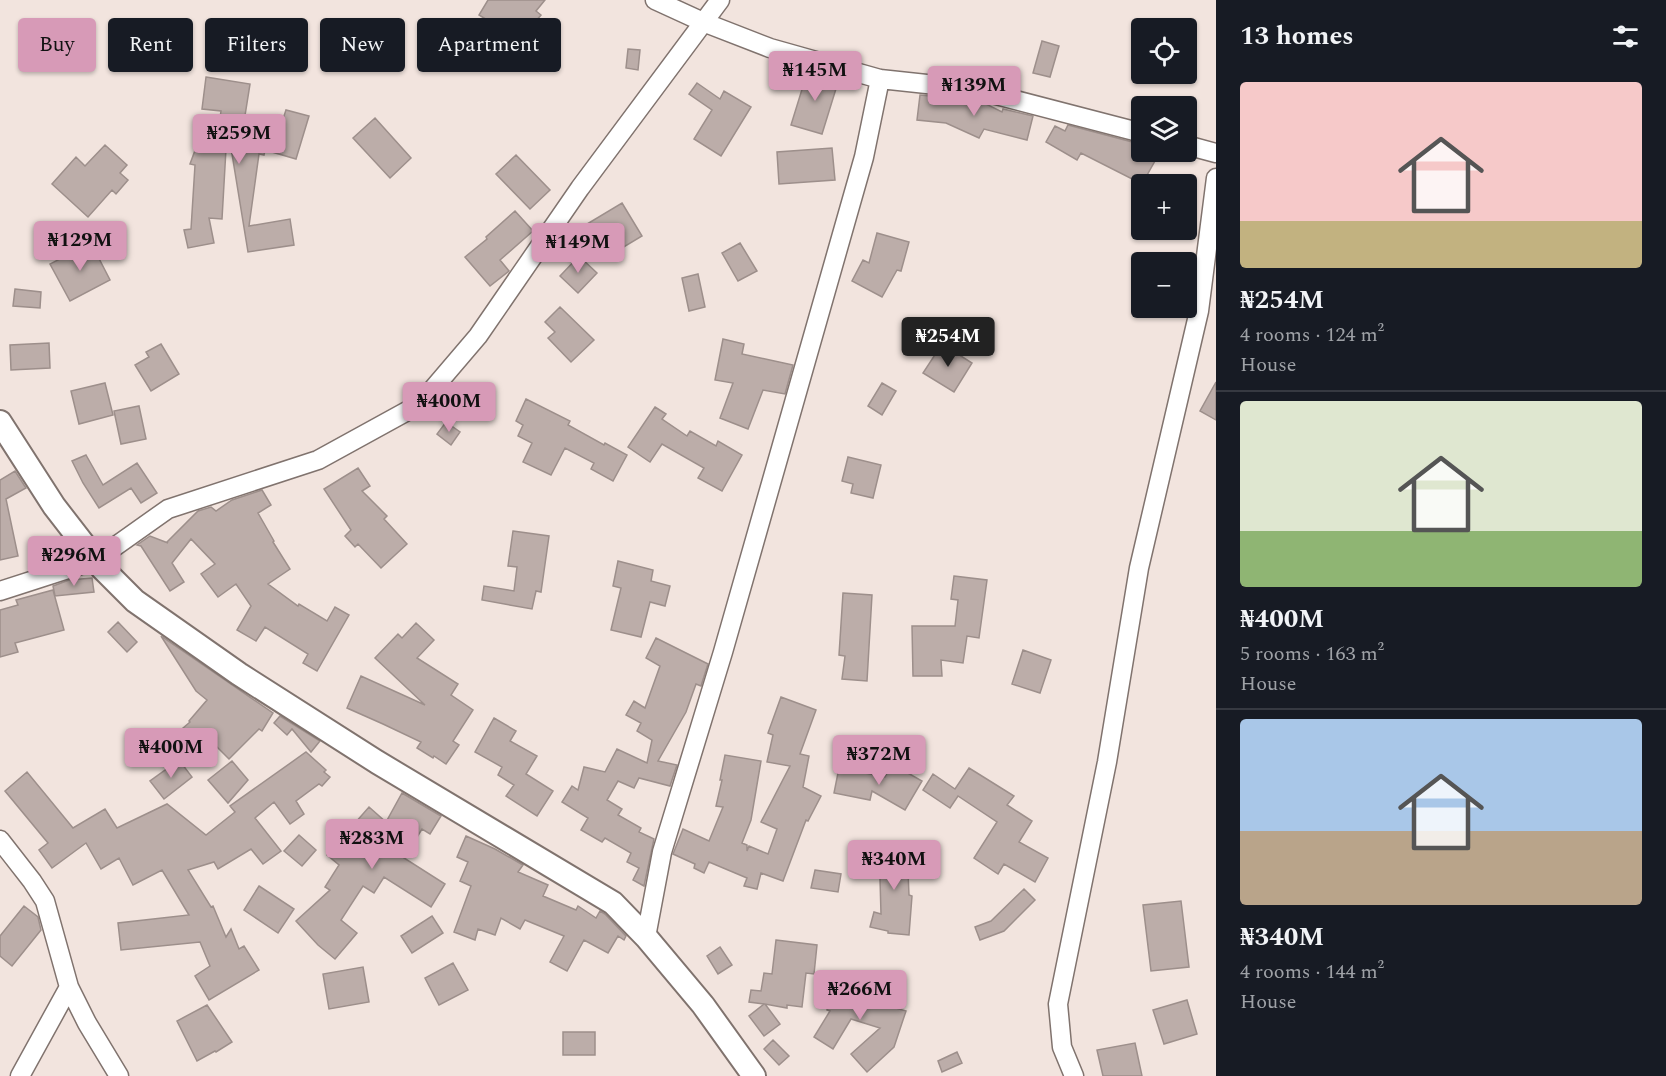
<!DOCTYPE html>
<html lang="en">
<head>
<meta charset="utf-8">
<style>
	:root { --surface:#171b24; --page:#20242c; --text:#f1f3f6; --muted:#9ea1a6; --line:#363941; --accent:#d79ab7 }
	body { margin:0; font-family:Spectral,serif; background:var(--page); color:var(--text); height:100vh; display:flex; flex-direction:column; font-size:22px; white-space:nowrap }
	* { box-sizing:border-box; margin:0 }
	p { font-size:20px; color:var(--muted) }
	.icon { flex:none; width:33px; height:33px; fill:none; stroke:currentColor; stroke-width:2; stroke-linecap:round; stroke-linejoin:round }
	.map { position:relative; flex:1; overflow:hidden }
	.drawer { display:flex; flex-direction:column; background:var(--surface); width:450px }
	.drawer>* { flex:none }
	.guide { position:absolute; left:18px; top:18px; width:570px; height:54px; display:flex; gap:12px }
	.tools { position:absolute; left:1131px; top:18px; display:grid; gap:12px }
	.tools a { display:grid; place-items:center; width:66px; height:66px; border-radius:6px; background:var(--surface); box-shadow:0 2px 4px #0004; font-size:30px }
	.price { position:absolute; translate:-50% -51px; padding:0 14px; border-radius:6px; background:var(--accent); color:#111; font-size:20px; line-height:39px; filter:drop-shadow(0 2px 3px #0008) }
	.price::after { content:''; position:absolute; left:50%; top:36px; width:18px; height:14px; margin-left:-9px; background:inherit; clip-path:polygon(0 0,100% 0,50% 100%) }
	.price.on { background:#222; color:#fff }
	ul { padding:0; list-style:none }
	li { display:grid; align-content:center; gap:12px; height:318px; padding:0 24px }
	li+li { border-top:2px solid var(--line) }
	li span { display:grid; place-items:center; height:186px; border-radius:6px; color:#555 }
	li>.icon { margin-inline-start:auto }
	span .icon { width:108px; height:108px; fill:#fffc; stroke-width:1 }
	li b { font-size:26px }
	h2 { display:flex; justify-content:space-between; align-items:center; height:72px; padding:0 24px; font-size:26px }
	.tag { padding:0 21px; border-radius:6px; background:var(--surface); box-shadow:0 2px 4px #0004; font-size:21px; line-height:54px }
	.tag.on { background:var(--accent); color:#111 }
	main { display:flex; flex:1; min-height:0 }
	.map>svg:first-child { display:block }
	.building { fill:#bcada9; stroke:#9d8f8b; stroke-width:1.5 }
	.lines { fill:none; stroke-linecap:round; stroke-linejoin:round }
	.minor-casing { stroke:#80736e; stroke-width:21 }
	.tertiary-casing { stroke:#80736e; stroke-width:26 }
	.minor { stroke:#fff; stroke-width:18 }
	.tertiary { stroke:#fff; stroke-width:22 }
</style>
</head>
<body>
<main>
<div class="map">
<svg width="1216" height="1076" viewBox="0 0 1216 1076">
	<rect width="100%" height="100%" fill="#f2e4de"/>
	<path class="building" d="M488 0H545L536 11 541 15 513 48 493 31 497 26 479 15Z
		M1042 41 1059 46 1050 77 1033 73Z
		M628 49 640 50 638 70 626 68Z
		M808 70 839 79 822 134 791 125Z
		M206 77 250 84 244 122 280 128 286 110 309 116 296 159 265 150 264 155 259 154 249 226 290 219 294 245 248 252 231 148 226 149 222 219 209 218 214 243 188 248 184 230 191 229 195 165 190 164 197 145 215 151 221 111 202 109Z
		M697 83 720 99 724 91 751 107 721 156 694 139 712 110 689 94Z
		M920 95 971 100 984 103 1002 112 1003 109 1033 116 1027 140 984 129 979 138 946 123 917 120Z
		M375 118 411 158 390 178 353 138Z
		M1068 125 1136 143 1142 146V152H1160L1142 184 1081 153 1077 160 1046 142 1055 126 1065 131Z
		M105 145 127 165 120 173 128 180 116 194 112 190 88 217 52 184 76 157 85 166Z
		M832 148 835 180 779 184 777 152Z
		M516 155 550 190 530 209 496 174Z
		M622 203 642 236 607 257 587 224Z
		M515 211 533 231 500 260 509 271 490 286 465 257 487 239 486 237Z
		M877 233 909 242 901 271 897 270 882 297 852 281 863 260 869 263Z
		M91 243 110 280 70 301 50 264Z
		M740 243 757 271 738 281 722 253Z
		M579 256 597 273 578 293 560 276Z
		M698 274 705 307 689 311 682 278Z
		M15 289 41 292 40 308 13 306Z
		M560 307 594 340 571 362 548 338 555 332 545 322Z
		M723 339 744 344 742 354 793 365 785 394 763 390 748 429 720 418 733 383 715 380Z
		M49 343 50 368 11 370 10 345Z
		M161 344 179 374 151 391 135 365 149 357 146 352Z
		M942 344 972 363 954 392 923 373Z
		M1216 382V420L1200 411Z
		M105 383 113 415 79 424 71 391Z
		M468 383 483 393 474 407 459 397Z
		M882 383 896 391 882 415 868 406Z
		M526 399 570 421 568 425 604 445 605 443 627 455 613 481 591 469 594 463 565 448 551 475 523 462 532 443 518 436 523 425 516 421Z
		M139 406 146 439 121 444 114 411Z
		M655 407 666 414 662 419 687 436 690 431 716 446 718 441 742 455 722 491 698 478 704 468 662 444 650 462 628 447Z
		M446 422 460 432 451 445 437 434Z
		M86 455 103 485 137 463 157 493 141 503 131 488 99 508 83 483 72 461Z
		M848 457 881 465 873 498 851 493 853 484 842 481Z
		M358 468 370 486 362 491 387 516 384 519 407 544 381 568 358 544 355 547 345 536 351 530 324 489Z
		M15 471 26 488 6 499 18 556 0 560V480Z
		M262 490 271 505 258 513 274 541 273 542 290 569 268 584 298 606 299 604 327 621 335 607 349 615 317 671 303 663 308 654 265 627 256 641 237 630 251 606 236 584 218 597 201 574 215 564 191 539 172 563 184 582 170 591 141 546 137 545 150 536 168 543 167 542 198 511 211 507 216 511 232 500Z
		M513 531 549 536 541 592 536 591 532 609 482 600 484 586 514 591 517 567 508 566Z
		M618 561 653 570 651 581 670 586 665 606 650 602 641 637 611 630 621 588 613 586Z
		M954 576 987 580 979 638 967 636 963 663 941 660 942 676H913L912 626H955L958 600 951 599Z
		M92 578 94 592 55 596 53 586 69 580Z
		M53 590 64 630 15 643 18 652 0 657V610L18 605 16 600Z
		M843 593 872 595 867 681 842 679 845 656 839 655Z
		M118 622 137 642 127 652 108 632Z
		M416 623 434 640 417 658 458 684 451 695 473 710 453 741 459 745 446 764 434 756 433 758 417 748 421 742 383 724 347 708 361 676 425 705 375 658 398 634 402 638Z
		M161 636 273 713 262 731 259 729 229 759 214 744 190 765 169 740 190 722 189 721 207 700 196 691Z
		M656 638 708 664 701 686 696 684 686 712 658 761 677 765 670 786 639 778 634 788 618 781 607 800 622 809 618 815 641 828 639 832 654 839 644 886 633 880 639 868 627 862 631 853 605 838 602 842 581 830 588 818 562 802 572 786 578 790 584 767 605 772 617 749 647 763 652 740 637 731 641 723 626 715 634 701 645 708 660 666 646 658Z
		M1023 650 1051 660 1040 693 1012 684Z
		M781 697 816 710 800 754 809 756 803 787 821 796 808 821 806 820 783 881 761 873 757 889 744 886 747 878 709 862 704 873 694 868 695 864 673 854 683 829 709 841 723 807 716 806 722 780H720L725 755 761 761 751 820 742 843 747 845V851L749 846 768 854 777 829 761 822 790 766 767 762 773 735 768 733Z
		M280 716 320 741 311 752 292 729 287 735 274 723Z
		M494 718 516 731 510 741 537 756 526 774 553 791 537 816 506 796 514 785 498 775 502 767 475 752Z
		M306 752 326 770 324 772 330 777 322 786 319 784 296 801 304 814 290 824 274 802 255 818 281 851 263 864 251 849 218 869 214 862 188 870 211 907 213 906 226 937 231 929 239 949 244 946 259 970 209 1000 195 976 210 966 200 942 121 950 118 923 189 915 162 870 133 885 119 858 101 869 86 843 52 868 39 850 48 843 5 791 27 772 73 828 105 809 117 828 167 804 206 835 235 812 230 806Z
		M179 760 192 777 164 799 150 781Z
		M232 761 248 780 228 803 208 780Z
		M892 764 922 781 905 810 872 791 870 800 834 793 839 768 885 777Z
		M969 768 1014 796 1007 805 1032 821 1019 842 1048 858 1035 882 1004 864 998 874 974 858 997 822 958 796 950 808 923 790 933 774 955 789Z
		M402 793 441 816 430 834 422 829 404 858 445 884 431 907 384 877 374 893 363 886 341 920 357 933 335 959 318 945 296 921 330 890 325 887 339 865 327 855 369 807 386 822Z
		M299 835 316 850 302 866 284 851Z
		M466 836 495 849 523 865 518 872 548 885 543 896 576 910 578 906 596 918 600 911 605 914 626 936 624 940 618 936 608 953 584 940 567 971 550 962 564 936 525 920 520 929 501 918 495 935 478 929 475 940 454 932 471 886 460 881 468 862 457 857Z
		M879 844H905L906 872H908L909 895 912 896 909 935 888 933V931L870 927 874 912 881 914Z
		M815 870 841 874 838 892 811 888Z
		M259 886 294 909 278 933 244 910Z
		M1024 889 1035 900 1004 931 980 940 975 927 991 921Z
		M1181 901 1189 967 1151 971 1143 905Z
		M24 906 38 917 41 930 12 966 0 956V936Z
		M432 916 443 933 412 953 401 936Z
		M776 940 817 945 814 974 806 973 802 1007 787 1005V1008L765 1004 780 1024 764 1036 749 1016 764 1004 749 1002 751 990 761 991 764 973 772 974Z
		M720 947 732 965 718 974 707 956Z
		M453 963 468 990 439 1005 425 978Z
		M363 967 369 1002 329 1009 323 974Z
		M832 974 857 977 855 996 906 1011 894 1047 867 1072 851 1054 880 1028 851 1019 833 1049 814 1037 830 1011 827 1010Z
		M1187 1000 1197 1034 1164 1044 1153 1010Z
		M207 1005 232 1042 216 1052 215 1051 197 1061 177 1021Z
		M563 1032H595V1055H563Z
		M773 1040 789 1056 779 1065 764 1049Z
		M1135 1043 1142 1076H1103L1097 1050Z
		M957 1052 962 1063 942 1072 938 1061Z"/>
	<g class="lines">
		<defs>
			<path id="minor" d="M655 0 703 22 770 48 880 79 973 89 1142 133
				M1186 145 1216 153
				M0 591 96 560 168 509 318 460 420 404 478 336 580 188 720 0
				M0 840 32 881 45 901 69 987 87 1023 119 1076
				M646 937 662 852 723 652 864 157 880 79
				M20 1076 69 987
				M1074 1076 1062 1047 1058 1004 1107 762 1139 568 1199 311 1216 178"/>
			<path id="tertiary" d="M0 422 54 506 102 568 135 601 239 674 377 762 613 903 646 937 703 1005 754 1076"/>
		</defs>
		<use href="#minor" class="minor-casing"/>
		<use href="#tertiary" class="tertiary-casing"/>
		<use href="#minor" class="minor"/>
		<use href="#tertiary" class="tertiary"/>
	</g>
</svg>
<div class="tools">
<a><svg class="icon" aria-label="locate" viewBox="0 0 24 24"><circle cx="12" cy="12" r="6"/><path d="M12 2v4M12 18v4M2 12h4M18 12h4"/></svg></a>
<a><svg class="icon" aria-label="layers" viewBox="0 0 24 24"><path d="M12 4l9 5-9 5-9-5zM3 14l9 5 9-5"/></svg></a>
<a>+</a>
<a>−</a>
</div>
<b class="price" style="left:815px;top:102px">₦145M</b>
<b class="price" style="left:974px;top:117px">₦139M</b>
<b class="price" style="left:239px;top:165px">₦259M</b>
<b class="price" style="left:80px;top:272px">₦129M</b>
<b class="price" style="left:578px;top:274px">₦149M</b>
<b class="price on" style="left:948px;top:368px">₦254M</b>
<b class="price" style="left:449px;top:433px">₦400M</b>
<b class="price" style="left:74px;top:587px">₦296M</b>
<b class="price" style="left:171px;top:779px">₦400M</b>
<b class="price" style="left:879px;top:786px">₦372M</b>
<b class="price" style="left:372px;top:870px">₦283M</b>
<b class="price" style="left:894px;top:891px">₦340M</b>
<b class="price" style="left:860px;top:1021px">₦266M</b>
<div class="guide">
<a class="tag on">Buy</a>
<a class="tag">Rent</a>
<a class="tag">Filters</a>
<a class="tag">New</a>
<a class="tag">Apartment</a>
</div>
</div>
<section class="drawer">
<h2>13 homes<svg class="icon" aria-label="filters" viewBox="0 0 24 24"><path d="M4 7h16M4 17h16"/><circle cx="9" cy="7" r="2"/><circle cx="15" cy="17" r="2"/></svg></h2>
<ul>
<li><span style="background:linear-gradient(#f6c9c9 75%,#c2b280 0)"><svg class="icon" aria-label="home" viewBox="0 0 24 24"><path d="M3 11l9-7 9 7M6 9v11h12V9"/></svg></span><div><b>₦254M</b><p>4 rooms · 124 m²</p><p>House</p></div></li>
<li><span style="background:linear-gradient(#dfe7d0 70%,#8fb573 0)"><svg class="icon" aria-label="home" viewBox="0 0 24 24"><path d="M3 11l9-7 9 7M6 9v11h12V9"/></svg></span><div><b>₦400M</b><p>5 rooms · 163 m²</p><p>House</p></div></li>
<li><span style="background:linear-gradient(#a9c7e8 60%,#b9a48a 0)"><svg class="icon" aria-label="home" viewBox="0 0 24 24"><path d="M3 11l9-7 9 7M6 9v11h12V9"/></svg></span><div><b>₦340M</b><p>4 rooms · 144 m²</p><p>House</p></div></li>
</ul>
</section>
</main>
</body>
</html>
